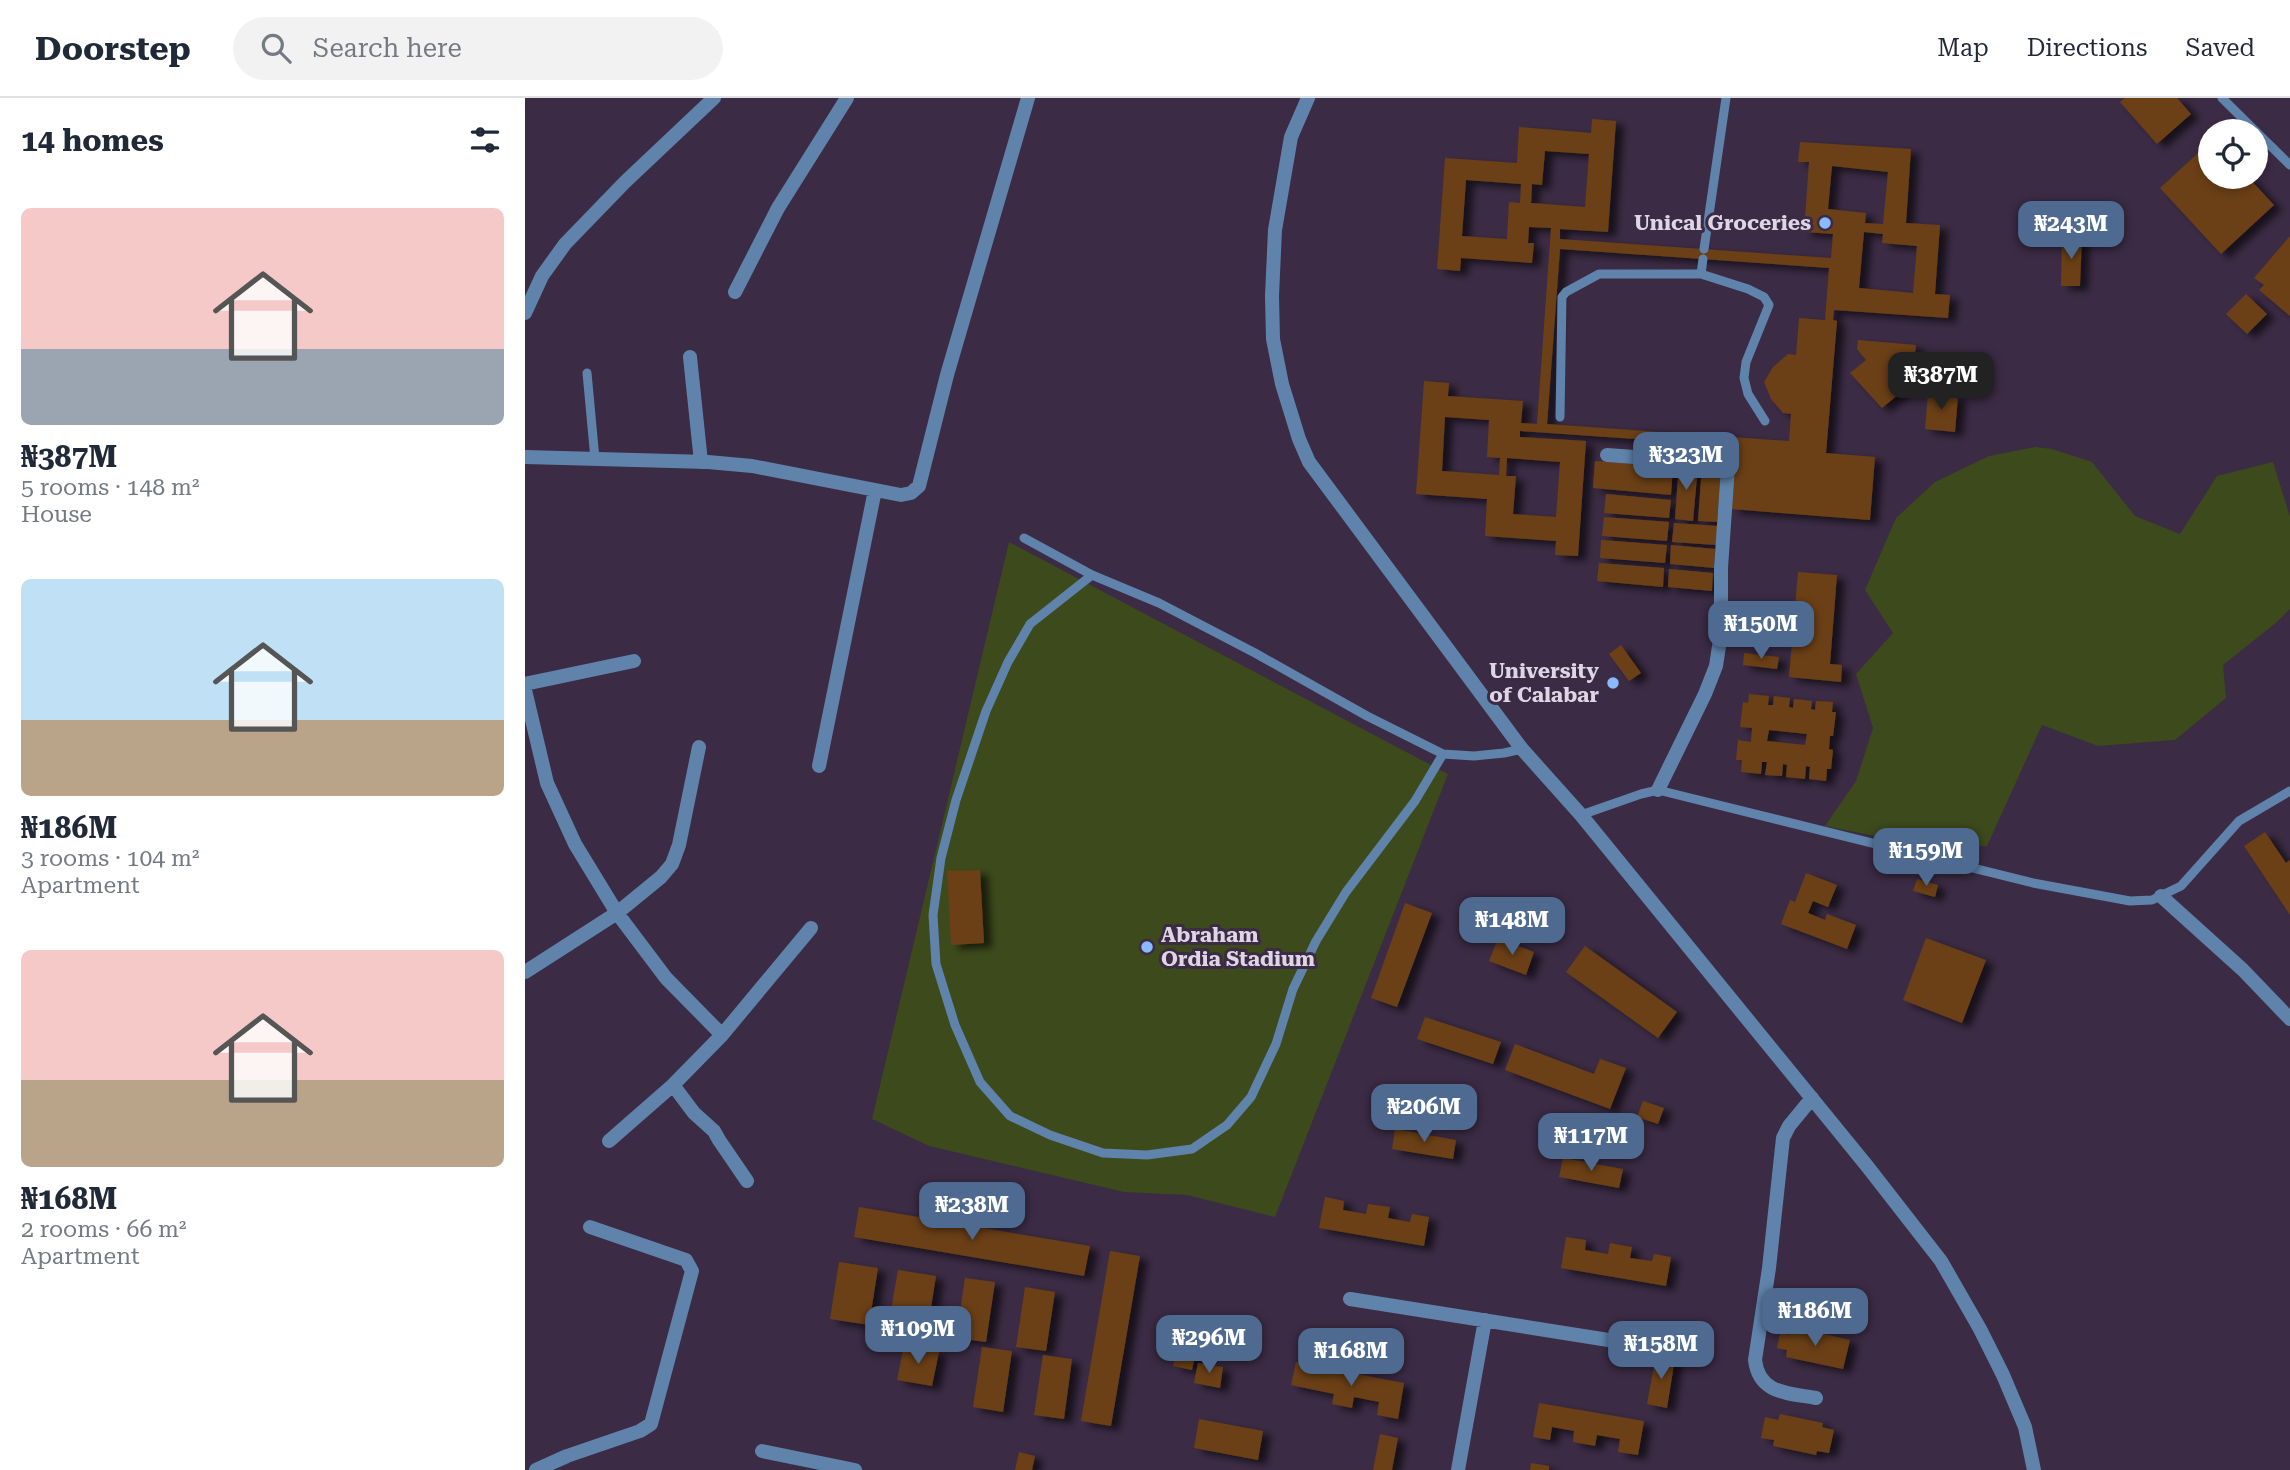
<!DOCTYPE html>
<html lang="en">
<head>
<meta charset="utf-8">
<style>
	:root { --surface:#fff; --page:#f2f2f3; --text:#1f2937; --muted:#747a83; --line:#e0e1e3; --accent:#4f6a90 }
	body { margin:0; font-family:"Roboto Serif",serif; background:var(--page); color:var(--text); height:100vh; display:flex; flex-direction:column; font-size:26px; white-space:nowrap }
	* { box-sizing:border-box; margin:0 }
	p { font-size:23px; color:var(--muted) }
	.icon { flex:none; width:38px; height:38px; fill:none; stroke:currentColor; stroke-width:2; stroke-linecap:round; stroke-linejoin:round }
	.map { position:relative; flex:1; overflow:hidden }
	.panel { display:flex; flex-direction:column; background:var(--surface); width:525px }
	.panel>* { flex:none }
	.controls { position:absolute; left:1673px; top:21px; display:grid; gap:14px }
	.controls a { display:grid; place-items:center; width:70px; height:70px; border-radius:50%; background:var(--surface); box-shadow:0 4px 10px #0003; font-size:35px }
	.price { position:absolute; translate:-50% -60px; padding:0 16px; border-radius:14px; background:var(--accent); color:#fff; font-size:23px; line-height:46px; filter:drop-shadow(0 2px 4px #0008) }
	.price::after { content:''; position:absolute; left:50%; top:42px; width:21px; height:16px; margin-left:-10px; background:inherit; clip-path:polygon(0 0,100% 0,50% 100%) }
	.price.active { background:#222; color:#fff }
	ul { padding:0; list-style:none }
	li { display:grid; align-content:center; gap:14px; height:371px; padding:0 21px }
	li span { display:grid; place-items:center; height:217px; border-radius:10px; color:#555 }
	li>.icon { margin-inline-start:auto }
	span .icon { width:126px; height:126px; fill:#fffc; stroke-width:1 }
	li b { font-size:30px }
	h2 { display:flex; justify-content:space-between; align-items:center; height:84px; padding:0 21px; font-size:30px }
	header { display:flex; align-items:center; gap:42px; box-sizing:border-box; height:98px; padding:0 35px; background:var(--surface); border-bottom:2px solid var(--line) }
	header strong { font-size:33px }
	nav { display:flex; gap:38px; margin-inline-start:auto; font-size:24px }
	.search { width:490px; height:63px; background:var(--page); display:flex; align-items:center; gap:18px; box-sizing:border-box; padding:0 24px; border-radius:38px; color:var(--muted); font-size:26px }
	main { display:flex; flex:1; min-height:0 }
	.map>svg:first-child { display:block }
	.green { fill:#3d4a1b }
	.building { fill:#6c4013; fill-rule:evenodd; filter:url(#shadow) }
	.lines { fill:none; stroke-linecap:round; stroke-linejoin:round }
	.lane { stroke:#5f83ab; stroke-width:9 }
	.street { stroke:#5f83ab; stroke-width:14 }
	.poi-dot { fill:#8abafc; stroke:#3b2b44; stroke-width:2.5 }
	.labels { text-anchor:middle; stroke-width:6; stroke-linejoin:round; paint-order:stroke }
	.poi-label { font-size:21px; font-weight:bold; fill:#dfd5e5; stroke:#3b2b44; text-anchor:end }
</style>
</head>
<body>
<header>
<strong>Doorstep</strong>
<div class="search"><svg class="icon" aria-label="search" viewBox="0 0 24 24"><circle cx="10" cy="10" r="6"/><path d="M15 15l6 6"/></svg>Search here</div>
<nav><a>Map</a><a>Directions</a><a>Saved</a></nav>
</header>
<main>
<section class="panel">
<h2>14 homes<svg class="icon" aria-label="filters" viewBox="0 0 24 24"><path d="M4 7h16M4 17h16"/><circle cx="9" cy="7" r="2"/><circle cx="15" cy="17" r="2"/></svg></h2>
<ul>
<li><span style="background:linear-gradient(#f6c9c9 65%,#9aa5b1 0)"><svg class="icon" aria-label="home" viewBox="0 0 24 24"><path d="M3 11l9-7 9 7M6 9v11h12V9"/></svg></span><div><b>₦387M</b><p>5 rooms · 148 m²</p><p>House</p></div></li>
<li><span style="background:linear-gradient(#bfe0f5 65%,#b9a48a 0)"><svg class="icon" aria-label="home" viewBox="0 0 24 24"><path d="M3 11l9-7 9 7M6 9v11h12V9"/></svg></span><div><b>₦186M</b><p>3 rooms · 104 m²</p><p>Apartment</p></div></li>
<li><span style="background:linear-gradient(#f6c9c9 60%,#b9a48a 0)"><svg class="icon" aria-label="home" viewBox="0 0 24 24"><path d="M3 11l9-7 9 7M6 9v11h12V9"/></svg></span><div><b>₦168M</b><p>2 rooms · 66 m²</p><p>Apartment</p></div></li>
</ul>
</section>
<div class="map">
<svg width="1765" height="1372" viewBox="0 0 1765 1372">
	<defs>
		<filter id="shadow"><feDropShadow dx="8" dy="4.5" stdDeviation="3.5" flood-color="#0009"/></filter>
	</defs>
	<rect width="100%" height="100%" fill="#3b2b44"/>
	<path class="green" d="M1510 349 1527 351 1567 364 1610 418 1655 436 1692 378 1748 364 1765 419V511L1752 524 1698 567 1701 600 1650 642 1573 648 1517 627 1462 748H1400L1300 728 1331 683 1348 630 1331 576 1368 535 1340 492 1371 420 1410 384 1464 358Z
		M484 444 923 676 750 1119 662 1097 599 1094 404 1048 347 1021Z"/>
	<path class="building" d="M1600 0H1652L1666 16 1632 46 1595 4Z
		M1067 21 1091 23 1083 134 1035 131V141L1306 160 1308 136 1279 134 1284 64H1273L1275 44 1386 51 1381 125 1415 127 1410 196 1425 197 1423 220 1309 212 1308 222 1312 223 1301 355 1350 359 1345 422 1206 411 1211 348 995 333V339L1061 343 1053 458 1030 457 1031 443 960 438 962 401 891 396 899 283 924 285 923 298 998 303 996 325 1012 326 1026 130 1004 129 1003 145H1009L1007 165 936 160 935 173 912 171 920 60 992 65 994 29 1066 35ZM1020 53 1064 56 1060 109 1006 105 1007 86 1017 87ZM1307 68 1363 74 1358 126 1340 125 1341 115 1303 111ZM941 82 996 86 995 105 984 104 982 141 937 138ZM1339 134 1358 136 1357 145 1392 148 1388 195 1334 190ZM1035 151 1304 170 1300 222 1274 220 1271 257 1263 256 1248 269 1239 284 1246 301 1258 315 1266 316 1264 343 1022 326ZM920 319 964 322 962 359 975 360 974 377 917 373ZM982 360 1035 364 1031 419 988 416 991 378H981Z
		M1685 44V79H1723L1749 107 1696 156 1635 90Z
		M1537 137 1557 138 1555 188H1536Z
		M1765 138V218L1734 192 1739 187 1729 180Z
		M1721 196 1742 216 1722 236 1701 216Z
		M1333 242 1391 247 1390 255 1380 265 1392 281 1357 310 1325 275 1341 262 1332 251Z
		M1403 295 1433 298 1430 334 1400 331Z
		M1070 363 1148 369 1146 397 1068 390Z
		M1154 366 1173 368 1168 423 1150 421Z
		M1177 368 1196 370 1192 424 1173 423Z
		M1081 396 1146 402 1144 420 1079 415Z
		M1079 419 1144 424 1142 443 1077 438Z
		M1149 425 1193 428 1191 447 1147 444Z
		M1076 442 1142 447 1140 465 1075 460Z
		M1146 447 1190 451 1189 470 1145 466Z
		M1074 465 1139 470 1138 489 1072 483Z
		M1144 471 1188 475 1187 493 1143 489Z
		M1273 474 1312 477 1305 566 1317 567 1316 584 1264 579Z
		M1096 547 1116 575 1104 583 1084 556Z
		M1219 555 1254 559 1252 571 1218 567Z
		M1224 596 1244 598 1243 607H1248L1249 598 1265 600 1264 609 1268 610 1269 601 1287 603 1286 611 1290 612 1291 603 1308 604 1307 614H1311L1308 638H1305L1304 651 1308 652 1306 671H1302L1301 683 1284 681 1285 669 1281 668 1280 681 1261 679 1262 667 1258 666 1257 678 1240 677 1242 664H1237L1236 676 1216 674 1217 662H1211L1213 642 1226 644 1227 630 1215 629 1218 604 1223 605ZM1244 632 1282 636 1280 647 1242 643Z
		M1740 734 1761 765 1765 762V817L1719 748Z
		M455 772 459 845 426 847 422 773Z
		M1281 775 1312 787 1303 809 1288 803 1283 815 1300 822 1302 816 1331 827 1322 851 1256 826 1265 802 1270 804Z
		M1392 781 1413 787 1410 799 1388 793Z
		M880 805 907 815 872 909 846 900Z
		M973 840 1009 854 1001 877 964 863Z
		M1401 840 1461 862 1437 925 1378 902Z
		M1060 848 1152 914 1133 940 1041 874Z
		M900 919 976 944 968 966 892 941Z
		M990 946 1069 976 1075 961 1101 970 1085 1011 980 972Z
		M1118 1003 1139 1010 1133 1026 1112 1019Z
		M870 1031 931 1042 928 1061 867 1051Z
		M1038 1060 1098 1071 1094 1090 1034 1079Z
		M800 1099 819 1103 818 1112 841 1116 843 1106 865 1109 863 1120 885 1124 887 1116 904 1119 899 1148 794 1130Z
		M334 1109 565 1148 559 1178 329 1139Z
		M1041 1139 1061 1142 1060 1152 1083 1156 1085 1145 1107 1149 1105 1160 1127 1163 1129 1156 1146 1159 1141 1188 1036 1170Z
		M585 1153 615 1158 586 1328 556 1323Z
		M314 1164 353 1170 344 1227 305 1221Z
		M373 1172 411 1178 402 1235 363 1229Z
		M440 1180 470 1184 461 1244 431 1240Z
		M500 1189 530 1194 521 1253 491 1249Z
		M1278 1231 1325 1242 1318 1271 1261 1259 1262 1252 1252 1250 1255 1235 1265 1237 1266 1233 1277 1235Z
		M655 1235 674 1239 667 1272 648 1268Z
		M379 1247 414 1254 407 1288 372 1282Z
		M457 1249 487 1253 478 1314 448 1309Z
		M518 1257 547 1261 539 1321 509 1317Z
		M1131 1257 1150 1260 1142 1310 1122 1306Z
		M771 1264 879 1285 873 1321 852 1317 854 1304 829 1299 827 1310 807 1306 809 1296 766 1287Z
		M673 1265 698 1269 695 1290 669 1285Z
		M1014 1305 1119 1323 1113 1357 1093 1354 1095 1341 1072 1337 1070 1348 1048 1344 1049 1333 1027 1329 1025 1342 1008 1339Z
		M1255 1316 1298 1325 1297 1329 1309 1332 1304 1355 1292 1353 1291 1357 1248 1348 1249 1342 1236 1340 1240 1319 1253 1322Z
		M674 1321 738 1333 733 1362 669 1350Z
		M855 1336 873 1340 867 1372H848Z
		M494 1354 510 1358 507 1372H490Z
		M1006 1365 1024 1368V1372H1005Z"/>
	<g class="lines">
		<path class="lane" d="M1697 0 1765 67
			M1179 151 1201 0
			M1176 176 1178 161
			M62 275 70 361
			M1035 319 1037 199 1041 194 1074 176H1176L1223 191 1239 199 1244 207 1221 264 1219 280 1223 296 1240 323
			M499 440 567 477 634 505 730 555 842 618 918 656 949 658 979 655 997 651
			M567 477 505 526 483 564 461 613 431 702 416 760 408 817 411 866 430 927 455 984 485 1018 525 1037 578 1055 622 1057 667 1051 702 1027 726 999 751 946 768 891 791 843 821 794 890 703 918 656
			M1056 717 1116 696 1133 692 1508 785 1605 803 1627 802 1656 788 1714 723 1765 693"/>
		<path class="street" d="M783 0 766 39 750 132 747 198 748 241 757 286 774 341 784 364 997 651 1056 717 1342 1068 1416 1163 1455 1231 1478 1277 1500 1329 1509 1372
			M210 194 253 110 322 0
			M0 215 17 178 40 146 100 84 189 0
			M165 259 176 364
			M1082 357 1203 366
			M0 359 183 364 227 368 376 397 386 395 394 388 422 277 503 0
			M0 586 109 563
			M0 592 22 685 50 746 92 815 141 880 197 937
			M294 668 350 392
			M1133 692 1180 596 1191 568 1196 535V470L1204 354
			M1636 798 1718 872 1765 921
			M0 874 92 815 136 779 147 766 154 747 174 649
			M148 987 169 1015 189 1033 194 1042 222 1083
			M1287 1000 1264 1028 1258 1040 1244 1170 1230 1262C1234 1296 1263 1295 1291 1300
			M84 1043 148 987 197 937 286 830
			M825 1201 1096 1244
			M237 1353 330 1372
			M11 1372 42 1358 115 1333 126 1326 167 1173 161 1162 65 1129
			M933 1372 960 1222"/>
	</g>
	<g class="poi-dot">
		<circle cx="1300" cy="125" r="7"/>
		<circle cx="1088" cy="585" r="7"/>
		<circle cx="622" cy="849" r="7"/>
	</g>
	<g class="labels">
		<g class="poi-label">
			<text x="1286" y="132">Unical Groceries</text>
			<text x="1074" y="580">University<tspan x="1074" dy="24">of Calabar</tspan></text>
			<text x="636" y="844" text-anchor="start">Abraham<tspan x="636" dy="24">Ordia Stadium</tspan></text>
		</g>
	</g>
</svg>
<div class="controls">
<a><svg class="icon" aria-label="locate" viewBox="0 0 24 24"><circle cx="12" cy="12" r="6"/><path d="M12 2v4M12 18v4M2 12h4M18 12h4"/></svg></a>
</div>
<b class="price" style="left:1546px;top:163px">₦243M</b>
<b class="price active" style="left:1416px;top:314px">₦387M</b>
<b class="price" style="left:1161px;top:394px">₦323M</b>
<b class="price" style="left:1236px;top:563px">₦150M</b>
<b class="price" style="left:1401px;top:790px">₦159M</b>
<b class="price" style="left:987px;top:859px">₦148M</b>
<b class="price" style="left:899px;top:1046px">₦206M</b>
<b class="price" style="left:1066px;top:1075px">₦117M</b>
<b class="price" style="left:447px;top:1144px">₦238M</b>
<b class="price" style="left:1290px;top:1250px">₦186M</b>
<b class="price" style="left:393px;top:1268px">₦109M</b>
<b class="price" style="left:684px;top:1277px">₦296M</b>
<b class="price" style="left:1136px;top:1283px">₦158M</b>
<b class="price" style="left:826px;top:1290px">₦168M</b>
</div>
</main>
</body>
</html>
